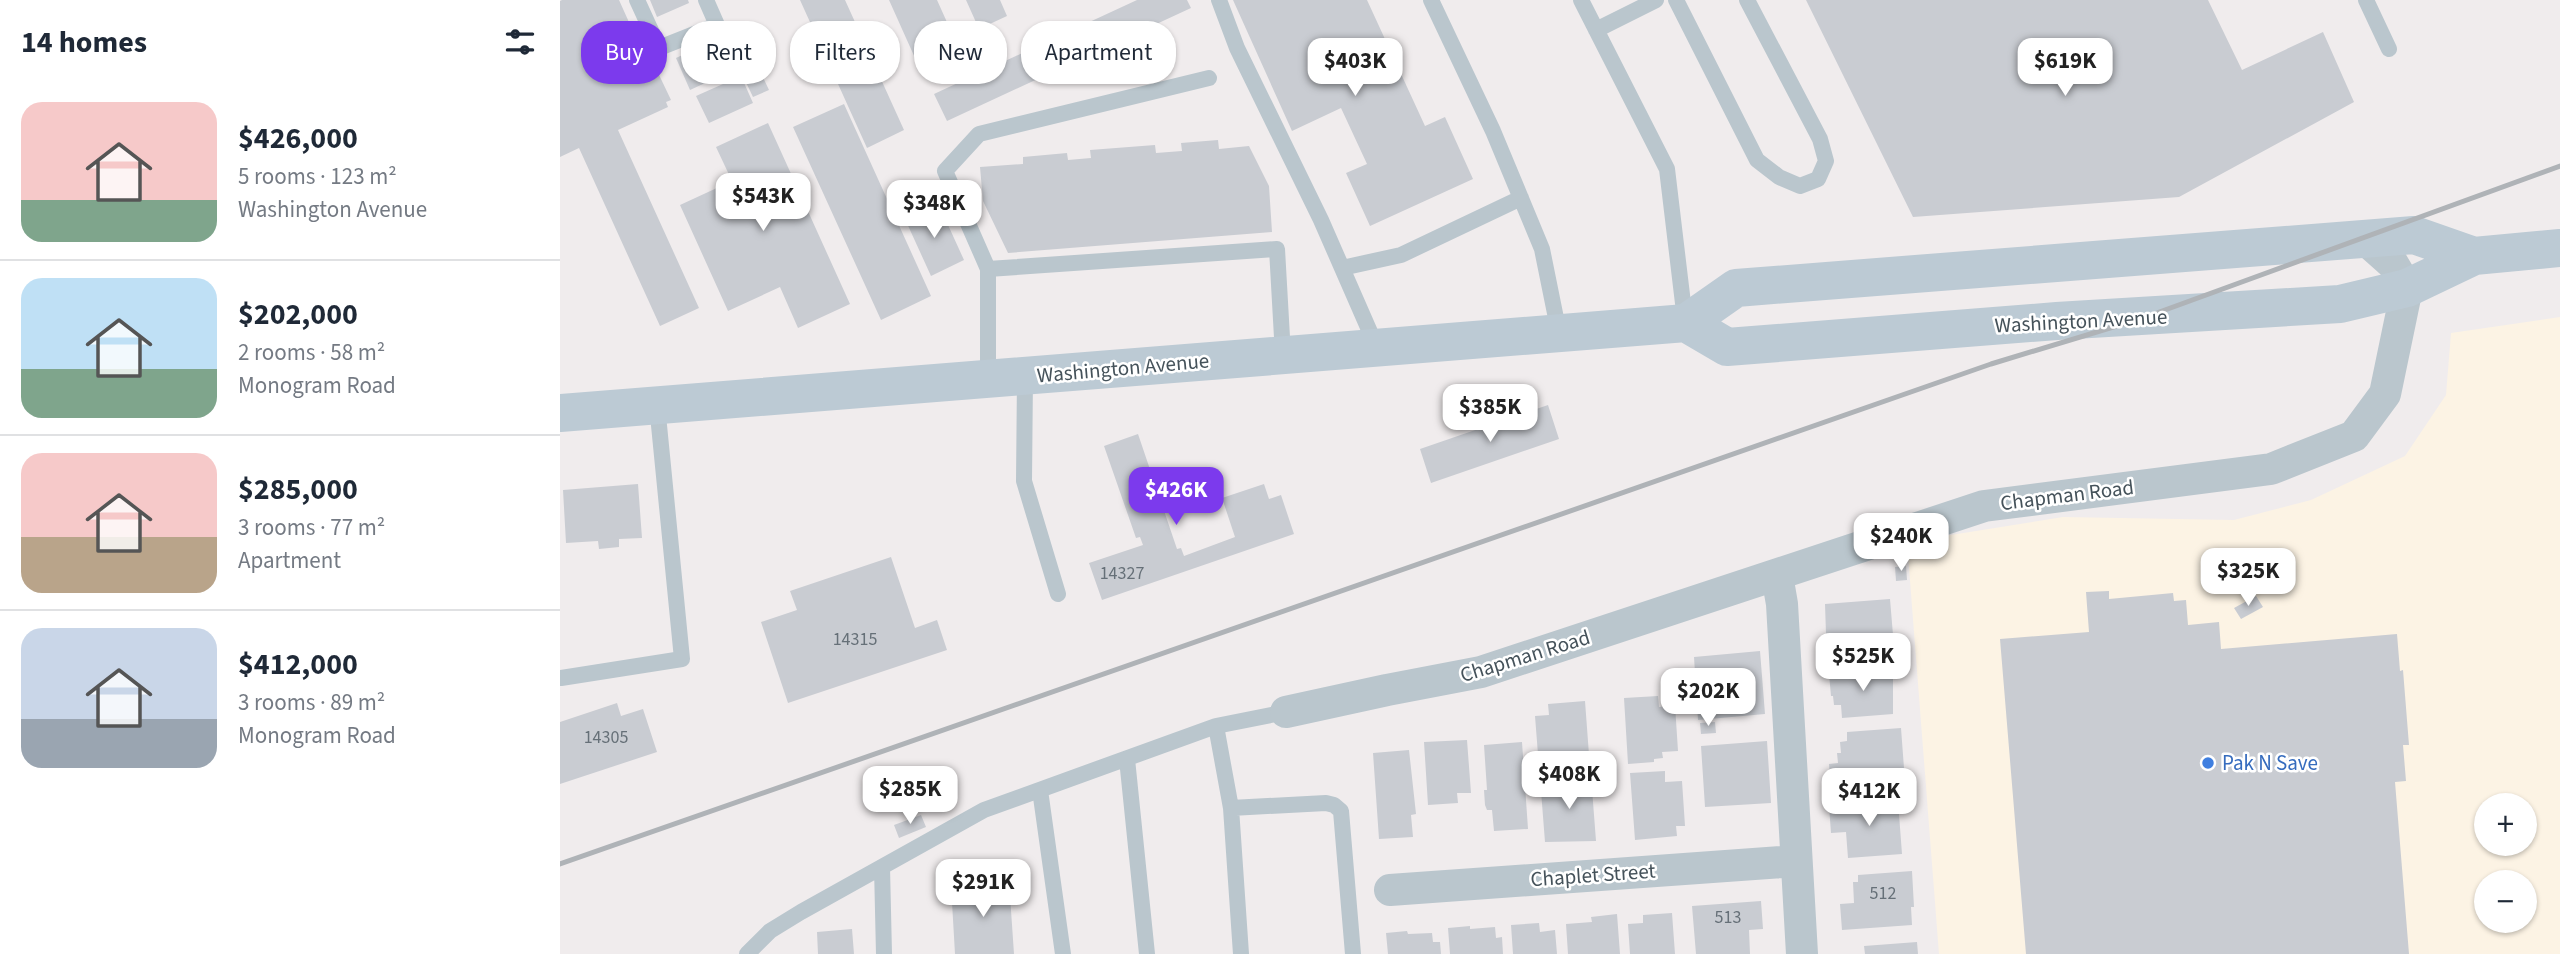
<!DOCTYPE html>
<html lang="en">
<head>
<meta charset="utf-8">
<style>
	:root { --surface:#fff; --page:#f6f6f7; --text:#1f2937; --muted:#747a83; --line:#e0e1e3; --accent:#7c3aed }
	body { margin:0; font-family:"Source Sans 3",sans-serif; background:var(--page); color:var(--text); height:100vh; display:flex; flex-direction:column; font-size:26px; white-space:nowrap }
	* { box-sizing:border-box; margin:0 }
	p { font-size:23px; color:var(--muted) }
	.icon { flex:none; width:38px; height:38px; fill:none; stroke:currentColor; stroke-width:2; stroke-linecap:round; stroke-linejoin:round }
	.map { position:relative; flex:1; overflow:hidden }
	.details { display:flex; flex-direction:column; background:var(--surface); width:560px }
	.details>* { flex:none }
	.guide { position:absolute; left:21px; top:21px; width:665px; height:63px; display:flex; gap:14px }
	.buttons { position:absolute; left:1914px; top:793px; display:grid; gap:14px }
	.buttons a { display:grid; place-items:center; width:63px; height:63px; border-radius:50%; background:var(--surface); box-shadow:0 2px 5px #0004; font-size:35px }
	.price { position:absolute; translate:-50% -60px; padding:0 16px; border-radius:14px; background:#fff; color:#222; font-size:23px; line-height:46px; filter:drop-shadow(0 2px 4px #0008) }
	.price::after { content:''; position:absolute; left:50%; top:42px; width:21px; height:16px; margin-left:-10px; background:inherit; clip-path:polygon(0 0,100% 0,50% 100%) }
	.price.current { background:var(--accent); color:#fff }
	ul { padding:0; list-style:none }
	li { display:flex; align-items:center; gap:21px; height:175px; padding:0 21px }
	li+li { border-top:2px solid var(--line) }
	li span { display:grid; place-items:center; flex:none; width:196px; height:140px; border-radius:21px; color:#555 }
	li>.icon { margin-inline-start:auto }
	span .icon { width:84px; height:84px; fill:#fffc; stroke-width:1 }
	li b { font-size:30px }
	h2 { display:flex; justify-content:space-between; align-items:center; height:84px; padding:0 21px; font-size:30px }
	.pill { padding:0 24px; border-radius:28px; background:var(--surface); box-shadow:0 2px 5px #0004; font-size:24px; line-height:63px }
	.pill.current { background:var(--accent); color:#fff }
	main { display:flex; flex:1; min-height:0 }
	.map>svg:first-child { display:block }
	.commercial { fill:#fcf3e4; fill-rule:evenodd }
	.building { fill:#c9ccd2 }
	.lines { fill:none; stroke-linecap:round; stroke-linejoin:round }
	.lane { stroke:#bac6cd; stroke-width:16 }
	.street { stroke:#bac6cd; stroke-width:32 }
	.secondary { stroke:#bccad4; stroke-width:38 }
	.rail { stroke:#afb3b7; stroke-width:5 }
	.shop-dot { fill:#3f7fe0; stroke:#fff; stroke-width:2.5 }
	.labels { text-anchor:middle; stroke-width:5; stroke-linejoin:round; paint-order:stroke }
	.number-label { font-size:18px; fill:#667078 }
	.street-label { font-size:21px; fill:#45525a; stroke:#fff }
	.shop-label { font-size:21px; fill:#366cbe; stroke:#fff; text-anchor:start }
</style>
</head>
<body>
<main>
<section class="details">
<h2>14 homes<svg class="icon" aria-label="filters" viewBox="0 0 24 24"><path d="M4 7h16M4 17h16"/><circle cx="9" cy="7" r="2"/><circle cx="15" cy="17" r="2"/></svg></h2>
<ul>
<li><span style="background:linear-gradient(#f6c9c9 70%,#7fa58c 0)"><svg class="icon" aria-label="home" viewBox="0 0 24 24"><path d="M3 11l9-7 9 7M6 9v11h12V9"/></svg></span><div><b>$426,000</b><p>5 rooms · 123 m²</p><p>Washington Avenue</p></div></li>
<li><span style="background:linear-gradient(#bfe0f5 65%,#7fa58c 0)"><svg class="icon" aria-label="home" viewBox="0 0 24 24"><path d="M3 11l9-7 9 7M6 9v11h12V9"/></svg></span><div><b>$202,000</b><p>2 rooms · 58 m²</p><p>Monogram Road</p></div></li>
<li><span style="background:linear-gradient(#f6c9c9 60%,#b9a48a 0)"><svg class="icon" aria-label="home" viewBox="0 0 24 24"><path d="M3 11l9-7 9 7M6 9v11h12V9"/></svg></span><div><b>$285,000</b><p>3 rooms · 77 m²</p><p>Apartment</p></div></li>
<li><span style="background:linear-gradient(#c9d6e8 65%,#9aa5b1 0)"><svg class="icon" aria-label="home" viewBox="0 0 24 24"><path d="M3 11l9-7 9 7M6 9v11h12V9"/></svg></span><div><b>$412,000</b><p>3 rooms · 89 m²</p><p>Monogram Road</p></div></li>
</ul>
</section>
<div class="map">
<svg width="2000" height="954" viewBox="0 0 2000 954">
	<rect width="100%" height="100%" fill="#f0eced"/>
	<path class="commercial" d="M2000 317V954H1379L1347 542 1503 517 1674 520 1751 500 1845 456 1886 395 1891 333ZM1927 805H1965V844H1927ZM1927 882H1965V920H1927Z"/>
	<path class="building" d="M2 0H59L86 60 91 58 111 100 106 102 108 107 58 130 139 308 100 326 19 148 0 157V1Z
		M90 0H128L129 3 97 17Z
		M240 0H285L344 130 307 148Z
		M329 0H377L395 40 355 58Z
		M406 0H440L447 16 419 29Z
		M577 0H627L631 8 387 121 374 94Z
		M673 0H807L865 126 885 117 913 179 810 226 786 173 807 164 781 108 732 131Z
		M1246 0H1648L1682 70 1763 32 1794 102 1619 197 1353 217Z
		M154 40 169 72 130 90 116 58Z
		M198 67 209 90 193 97 182 74Z
		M181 76 193 103 149 123 136 96Z
		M284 104 371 296 321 320 233 127Z
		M208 123 290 304 238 328 220 287 168 311 120 205 172 181 156 147Z
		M658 140 659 149 689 146 709 186 712 232 448 253 423 201 420 167 463 164V157L507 153 508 160 531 158 530 150 595 145 596 153 622 151 621 143Z
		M378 203 404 260 371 276 345 219Z
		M988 405 999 439 871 483 860 449Z
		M578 434 617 549 621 548 624 556 675 537 662 498 704 484 709 499 721 495 734 534 542 600 529 563 583 545 580 537 576 538 544 446Z
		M78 484 82 538 59 539V547L39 549 38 541 6 543 3 490Z
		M331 557 355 628 377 620 387 650 228 703 201 622 237 610 230 591Z
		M1346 566 1347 580 1336 581 1335 567Z
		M1549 591V599L1613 593 1614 601 1626 600 1628 625 1659 622 1661 649 1837 634 1840 671 1843 670 1849 745H1843L1846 781 1835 782 1849 954H1466L1440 639 1529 632 1526 592Z
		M1696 596 1703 607 1681 619 1674 608Z
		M1330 599 1335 659 1267 664 1265 604Z
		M1200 651 1205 714 1138 720 1134 657Z
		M1333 669V714L1282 718 1281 705H1274L1273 696H1271L1269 674Z
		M1098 696 1099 707 1115 705 1118 751 1102 752 1103 758 1094 759V762L1068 764 1064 698Z
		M1025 701 1030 768 979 767 975 716 989 715 988 704Z
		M57 703 61 716 83 709 97 752 0 784V722Z
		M1155 722 1156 733 1141 734 1140 723Z
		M1341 728 1344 768H1340L1342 784 1271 789 1269 764 1278 763 1277 753H1281L1280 742 1287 741V732Z
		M907 740 911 793H897L898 803 868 805 864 742Z
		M1207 741 1211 803 1145 807 1141 746Z
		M962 742 968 829 934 831 932 810H927L925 805 924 790H927L924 745Z
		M849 750 856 814 851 815 853 837 819 839 813 753Z
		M1105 771V782L1122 781 1125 826H1116L1117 836 1075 840 1070 773Z
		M1031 776 1036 841 985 842 981 791 996 790 995 779Z
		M1338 801 1342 854 1288 858 1286 832 1271 833 1269 806Z
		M361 815 366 827 339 838 334 825Z
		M1352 871 1354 907H1351L1352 925 1282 930 1280 904 1294 903 1293 882H1298V875Z
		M449 881 454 954H395L391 885Z
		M1201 901 1203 929 1189 930 1190 954H1136L1132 906Z
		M1112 913 1115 954H1070L1068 924 1083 923V915Z
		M1057 914 1060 954H1008L1006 924 1032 922 1031 917Z
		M979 923 980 932 995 930 997 954H953L951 925Z
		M910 926V929L935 927 936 938 942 937 943 954H890L888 928Z
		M292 929 294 954H258L257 932Z
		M847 931 848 934 872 933 873 942H880L881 954H828L826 933Z
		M1357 942 1358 954H1305L1304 946Z"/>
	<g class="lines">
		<path class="lane" d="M77 0 99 48 157 25 146 0
			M659 0 677 48 761 220 817 348
			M871 0 933 131 982 249 999 333
			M1021 0 1107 169 1125 320
			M1116 0 1197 160 1219 177 1240 186 1258 179 1266 161 1260 139 1187 0
			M1806 0 1829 49
			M1036 30 1096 0
			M782 268 841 255 961 198
			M428 269 717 249 723 355
			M465 376 464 481 498 594
			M428 379V269L385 171 419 134 649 78
			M1 678 122 659 97 405
			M656 726 671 808 766 803 774 805 781 811 793 954
			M567 759 587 954
			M480 790 503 954
			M671 808 681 954
			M322 867 324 954
			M187 954 210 931 241 912 424 810 656 726 726 712"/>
		<path class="street" d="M1217 575 1222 604 1242 954
			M726 712 827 690 921 672 1424 506 1711 469 1794 436 1825 394 1847 288 1833 264 1806 240
			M830 890 1236 861"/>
		<path class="secondary" d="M1126 323 1167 347 1497 321 1780 304 1847 288 1914 256 2000 248
			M0 413 1126 323 1176 288 1854 235 1914 256"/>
		<path class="rail" d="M0 864 1431 364 1583 318 2000 166"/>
	</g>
	<circle class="shop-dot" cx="1648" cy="763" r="7"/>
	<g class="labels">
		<g class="number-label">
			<text x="562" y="579">14327</text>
			<text x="295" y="645">14315</text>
			<text x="46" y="743">14305</text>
			<text x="1323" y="899">512</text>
			<text x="1168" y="923">513</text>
		</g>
		<g class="street-label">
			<text transform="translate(1521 321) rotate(-3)" y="7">Washington Avenue</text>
			<text transform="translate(563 368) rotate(-5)" y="7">Washington Avenue</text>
			<text transform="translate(1507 495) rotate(-7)" y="7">Chapman Road</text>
			<text transform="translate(965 656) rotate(-17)" y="7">Chapman Road</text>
			<text transform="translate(1033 875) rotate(-4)" y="7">Chaplet Street</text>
		</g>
		<g class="shop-label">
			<text x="1662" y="770">Pak N Save</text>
		</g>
	</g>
</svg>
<div class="buttons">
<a>+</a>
<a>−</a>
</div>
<b class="price" style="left:795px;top:98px">$403K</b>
<b class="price" style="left:1505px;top:98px">$619K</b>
<b class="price" style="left:203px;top:233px">$543K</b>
<b class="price" style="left:374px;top:240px">$348K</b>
<b class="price" style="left:930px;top:444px">$385K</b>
<b class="price current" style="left:616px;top:527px">$426K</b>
<b class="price" style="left:1341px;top:573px">$240K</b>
<b class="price" style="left:1688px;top:608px">$325K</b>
<b class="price" style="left:1303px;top:693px">$525K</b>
<b class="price" style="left:1148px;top:728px">$202K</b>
<b class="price" style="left:1009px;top:811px">$408K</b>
<b class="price" style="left:350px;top:826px">$285K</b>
<b class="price" style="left:1309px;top:828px">$412K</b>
<b class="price" style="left:423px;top:919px">$291K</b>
<div class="guide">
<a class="pill current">Buy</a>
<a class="pill">Rent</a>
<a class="pill">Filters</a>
<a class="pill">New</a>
<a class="pill">Apartment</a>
</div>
</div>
</main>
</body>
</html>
